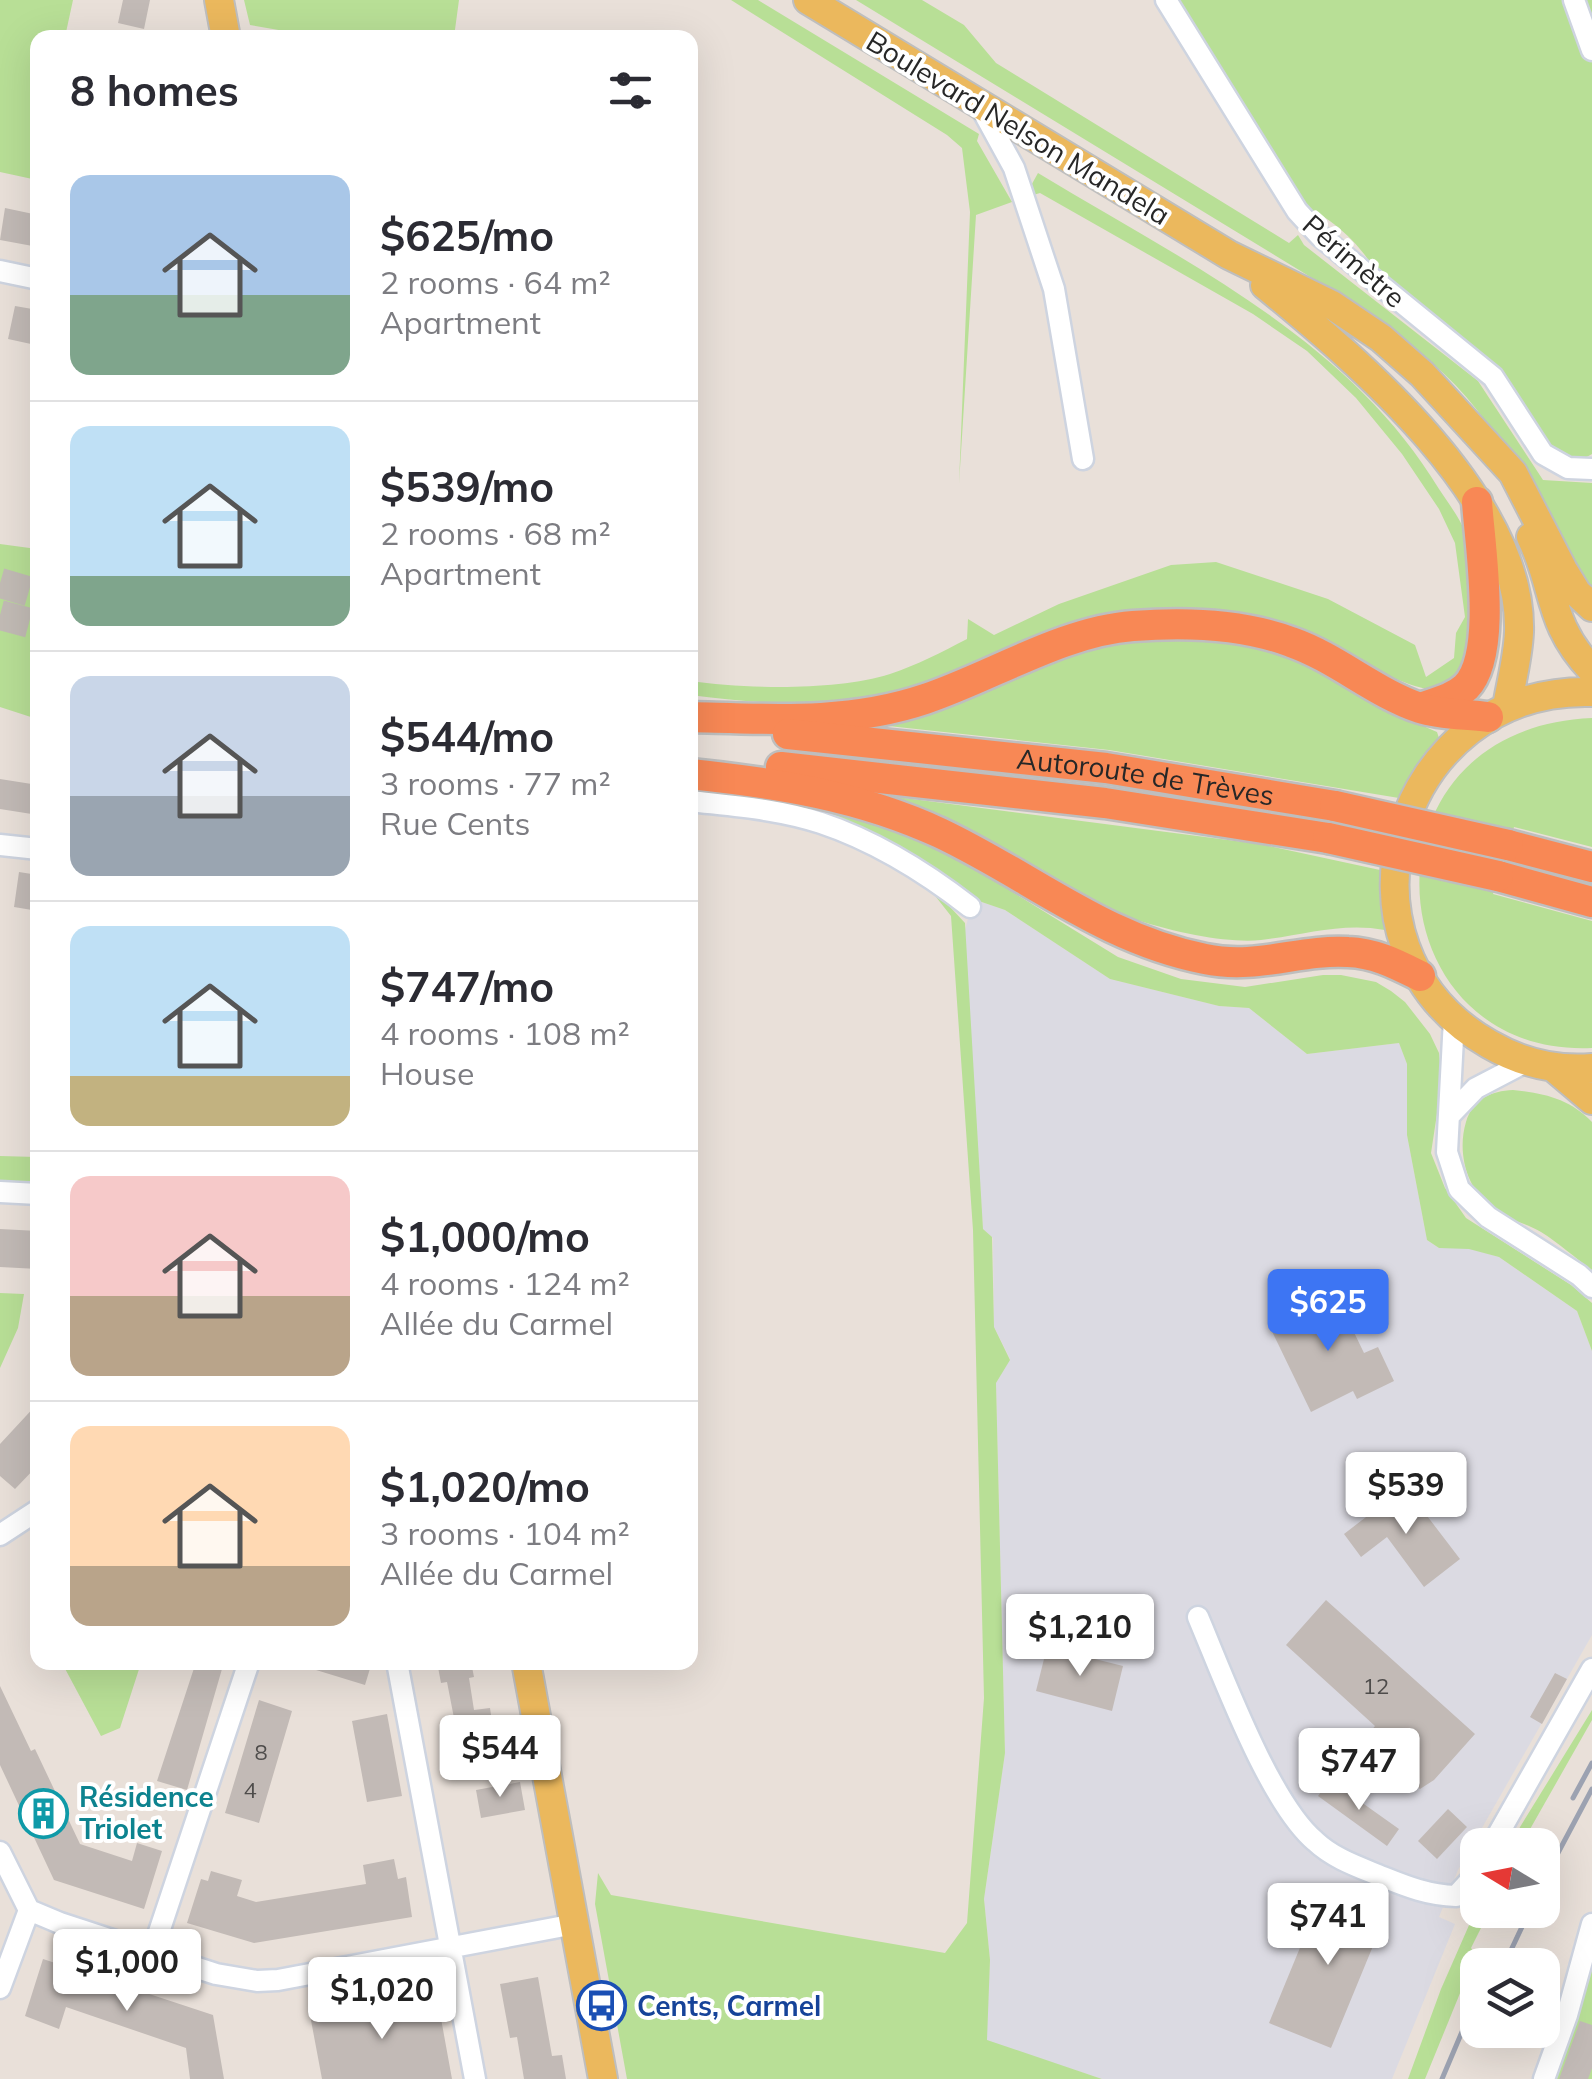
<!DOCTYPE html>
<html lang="en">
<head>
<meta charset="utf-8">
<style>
	:root { --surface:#fff; --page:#f7f7f7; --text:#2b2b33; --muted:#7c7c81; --line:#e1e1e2; --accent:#3d75f3 }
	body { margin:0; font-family:Mulish,sans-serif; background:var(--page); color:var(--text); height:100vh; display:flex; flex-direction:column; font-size:38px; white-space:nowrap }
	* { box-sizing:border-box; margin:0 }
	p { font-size:32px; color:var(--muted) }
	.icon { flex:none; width:55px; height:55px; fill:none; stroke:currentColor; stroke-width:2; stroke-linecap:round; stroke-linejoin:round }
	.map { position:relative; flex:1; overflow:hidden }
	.details { position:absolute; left:30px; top:30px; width:668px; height:1640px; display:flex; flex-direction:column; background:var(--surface); border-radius:20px; box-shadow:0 10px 40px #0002 }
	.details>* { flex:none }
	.needle { width:65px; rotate:280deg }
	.fabs { position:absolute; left:1460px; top:1828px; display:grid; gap:20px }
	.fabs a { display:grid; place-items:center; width:100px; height:100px; border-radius:20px; background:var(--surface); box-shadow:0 10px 40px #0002; font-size:50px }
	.price { position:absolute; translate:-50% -85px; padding:0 22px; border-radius:10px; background:#fff; color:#222; font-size:32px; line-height:65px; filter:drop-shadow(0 2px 5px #0008) }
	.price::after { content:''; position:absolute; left:50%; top:60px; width:30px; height:22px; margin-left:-15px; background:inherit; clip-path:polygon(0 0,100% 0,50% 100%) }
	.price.on { background:var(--accent); color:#fff }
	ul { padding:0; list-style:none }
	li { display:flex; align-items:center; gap:30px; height:250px; padding:0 40px }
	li+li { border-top:2px solid var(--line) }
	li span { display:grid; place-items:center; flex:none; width:280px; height:200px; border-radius:20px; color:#555 }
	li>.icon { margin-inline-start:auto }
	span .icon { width:120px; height:120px; fill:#fffc; stroke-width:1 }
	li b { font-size:42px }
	h2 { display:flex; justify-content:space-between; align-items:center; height:120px; padding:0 40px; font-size:42px }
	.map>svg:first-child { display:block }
	.industrial { fill:#dbdae2 }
	.green { fill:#b8df96 }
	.building { fill:#c2bab6 }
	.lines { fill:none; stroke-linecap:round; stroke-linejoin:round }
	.highway-tunnel { stroke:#c2bbb5; stroke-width:30; stroke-dasharray:30 15; stroke-linecap:butt }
	.minor-casing { stroke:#ced4e0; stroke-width:25 }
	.major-casing { stroke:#bebebe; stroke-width:32 }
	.highway-casing { stroke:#bebebe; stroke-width:35 }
	.minor { stroke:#fff; stroke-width:20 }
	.major { stroke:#ebb85d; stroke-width:28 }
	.highway { stroke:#f88855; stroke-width:30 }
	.rail { stroke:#9ca2b1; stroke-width:5 }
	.highway-bridge-casing { stroke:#bebebe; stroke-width:35; stroke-linecap:butt }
	.highway-bridge { stroke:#f88855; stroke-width:30 }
	.labels { text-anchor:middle; stroke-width:8; stroke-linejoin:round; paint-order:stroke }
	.number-label { font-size:22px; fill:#4e4c4b }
	.street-label { font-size:28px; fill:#272727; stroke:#fff }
	.culture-label { font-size:28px; font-weight:bold; fill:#0d838f; stroke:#fff; text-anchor:start }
	.transit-label { font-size:28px; font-weight:bold; fill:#164399; stroke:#fff; text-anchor:start }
</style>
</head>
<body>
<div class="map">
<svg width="1592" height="2079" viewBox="0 0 1592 2079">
	<rect width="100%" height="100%" fill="#e9e0d9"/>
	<path class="industrial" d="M973 899 1005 910 1110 979 1219 1006 1249 1008 1307 1054 1399 1043 1407 1064V1135L1427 1240 1439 1248H1469L1499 1257 1577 1311 1592 1351V1635L1458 1870 1439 1917 1455 1924 1392 2079H1102L986 2041 990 1960 984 1899 1005 1753 996 1383 1010 1359 994 1327 993 1238 983 1229 964 934Z"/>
	<path class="green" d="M0 0H73L65 37 38 38 37 180 0 172Z
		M244 0H459L454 37H319L250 25Z
		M731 0H758L979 134 977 141 1012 202 976 215 959 484 970 212 962 148 947 135Z
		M856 0H922L964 25 996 63 1289 243 1298 235 1304 245 1478 381 1543 480 1592 483V595C1556 532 1522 467 1477 410 1450 375 1415 348 1381 320Z
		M1175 0H1592V454L1578 462 1550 449 1503 373 1375 275C1372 254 1325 210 1304 209Z
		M1038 173C1183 261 1349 339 1439 489 1448 503 1460 518 1466 534 1478 566 1470 634 1470 670 1461 676 1448 687 1437 689 1411 694 1327 643 1298 631 1276 623 1202 610 1178 610 1091 607 1018 652 938 680 857 710 774 706 690 695V681C746 689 836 691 890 674 917 665 942 652 967 639L968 619 994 635 1059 604 1171 565 1216 562 1328 599 1415 645 1426 677 1454 658 1456 633 1465 617 1455 543 1439 509 1402 454 1356 398 1307 351 1253 314 1040 193 1030 196 1028 191Z
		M0 544 37 549V719L0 707Z
		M1131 635C1184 638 1235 639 1285 656 1338 673 1385 710 1437 732L1439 738 1424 754 1399 798 1109 750 879 725Z
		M1592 718V847L1514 827 1505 856 1592 880V889L1502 864 1493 894 1592 921V1048C1374 1058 1350 728 1592 718Z
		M690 786 766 793 898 828 988 877 1118 957 1181 979 1245 987 1323 975H1341L1376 982 1391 991 1405 1002 1430 1034 1439 1053 1442 1081 1431 1153 1445 1188 1466 1218 1571 1285 1592 1303V1351L1577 1311 1499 1257 1469 1249 1439 1248 1427 1240 1407 1135V1064L1399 1043 1307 1054 1249 1008 1219 1006 1110 979 1005 910 973 899 895 850 690 795Z
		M889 796 1259 844 1380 870 1385 930C1342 922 1304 935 1261 940 1207 946 1080 911 1043 870L887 804Z
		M690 806 799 821 868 847 924 879 965 923 983 1229 992 1237 994 1327 1010 1360 996 1383 1005 1753 984 1899 990 1960 987 2040 1102 2079H627L595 1904 598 1873 611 1895 945 1953 967 1923 984 1698 973 1230 951 916 925 883 870 853 816 831 755 816 690 812Z
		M1513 1090C1544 1093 1570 1099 1592 1122V1270C1575 1258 1559 1243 1541 1232 1526 1223 1506 1219 1492 1208 1466 1188 1457 1152 1466 1122 1473 1099 1491 1091 1513 1090Z
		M0 1156 37 1157V1187L0 1185Z
		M0 1293 24 1294 18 1328 0 1368Z
		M62 1663H141L120 1728 101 1736Z
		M1592 1710V1720L1521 1845H1509Z
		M1477 1907 1478 1910H1490L1471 1948 1476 1954 1425 2079H1408L1441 1989Z
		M1592 1951V2079H1544Z"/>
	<path class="building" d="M123 0H150L144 29 118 23Z
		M5 208 38 215V247L0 240Z
		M15 306 38 310 31 344 8 339Z
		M0 779 38 785V815L0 809Z
		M19 872 38 875V911L14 907Z
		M0 1229 38 1231V1269L0 1267Z
		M1334 1291 1364 1353 1378 1347 1394 1381 1357 1399 1353 1391 1311 1412 1268 1323Z
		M38 1403V1465L15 1489 0 1476V1444Z
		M1405 1487 1460 1559 1424 1587 1387 1537 1361 1557 1344 1534Z
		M1326 1600 1475 1734 1434 1780 1420 1789 1364 1739 1375 1726 1286 1645Z
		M1047 1647 1123 1666 1112 1711 1036 1691Z
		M196 1662H224L187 1790 157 1781Z
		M303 1662H372L365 1685 303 1666Z
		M437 1662H471L474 1677 469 1678 474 1710 490 1708 496 1748 461 1754 447 1682 441 1683Z
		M1555 1673 1567 1679 1542 1724 1530 1717Z
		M0 1686 31 1751 35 1749 80 1844 132 1861 137 1843 162 1851 144 1909 54 1880 0 1765Z
		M259 1700 292 1711 259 1823 225 1813Z
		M387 1714 402 1796 367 1802 352 1721Z
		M1330 1780 1399 1829 1387 1846 1318 1796Z
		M520 1782 525 1810 481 1818 476 1790Z
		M1448 1809 1467 1827 1437 1859 1418 1841Z
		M394 1859 398 1879 406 1877 412 1917 254 1943 187 1923 201 1879 208 1881 211 1871 242 1880 237 1896 256 1902 366 1884 363 1865Z
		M1325 1887 1387 1912 1331 2048 1269 2023Z
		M43 1959 213 2015 224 2079H190L186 2048 66 2007 59 2029 25 2016Z
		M538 1977 552 2056 562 2055 566 2079H524L517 2037 510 2038 500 1984Z
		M426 1993 429 2015 440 2013 452 2079H322L310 2015Z
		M1580 2021 1592 2025V2068L1588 2079H1559Z"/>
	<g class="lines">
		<path class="highway-tunnel" d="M0 583 38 594
			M0 615 38 625"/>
		<defs>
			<path id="minor" d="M1166 0 1297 211 1320 236 1493 377 1543 454 1568 468 1592 469
				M1574 0 1592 50
				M980 106 1014 168 1054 289 1083 459
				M0 271 38 279
				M690 801C733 806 779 809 821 823 875 841 925 872 970 907
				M0 845 38 849
				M1454 1019 1447 1152 1459 1189 1488 1217 1579 1275 1592 1287
				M1450 1115 1476 1088 1528 1061
				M0 1192 38 1194
				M0 1535 38 1510
				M1198 1617C1223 1676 1269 1802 1315 1841 1334 1859 1359 1867 1383 1877 1408 1887 1428 1895 1456 1896L1478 1872
				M397 1662 475 2079
				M1492 1845 1592 1669
				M0 1852 29 1910 60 1923 216 1974 257 1981 278 1980 575 1924
				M152 1953 249 1662
				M0 1988 29 1910
				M1544 2079 1567 2015 1592 1924"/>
			<path id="major" d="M219 0 226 38
				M808 0 1229 255 1332 305 1381 338 1422 374 1513 473 1563 570 1577 593 1592 607
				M1265 285C1359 362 1523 499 1519 632 1518 657 1511 683 1507 707
				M1531 537C1556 587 1547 623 1592 670
				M1592 692C1396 686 1318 946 1489 1044 1520 1062 1556 1071 1592 1068
				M1553 1067 1592 1100
				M526 1662 603 2079"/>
			<g id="highway">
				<path d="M1423 707C1438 702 1454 698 1466 687 1498 654 1480 547 1477 502"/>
				<path d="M690 717C769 719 848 725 925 699 991 677 1063 631 1133 626 1184 622 1243 624 1291 642 1337 658 1375 693 1420 708 1442 715 1465 714 1488 717"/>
				<path id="s1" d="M788 734 1106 768 1335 806"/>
				<path d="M781 767 1105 803 1328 838"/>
				<path d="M690 774C777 783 860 796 940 833 1031 876 1103 939 1205 959 1257 970 1300 949 1348 952 1375 953 1396 964 1420 976"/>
				<path d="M1508 845 1592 867"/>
				<path d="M1498 876 1592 902"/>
			</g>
		</defs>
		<use href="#minor" class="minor-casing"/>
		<use href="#major" class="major-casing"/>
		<use href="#highway" class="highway-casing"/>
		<use href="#minor" class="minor"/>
		<use href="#major" class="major"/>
		<use href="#highway" class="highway"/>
		<path class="rail" d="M1573 1798 1592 1763
			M1542 1883 1592 1789
			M1504 1965 1530 1910
			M1442 2079 1478 1994"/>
		<defs>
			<path id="highway-bridge" d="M1335 806 1508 845
				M1328 838 1498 876"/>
		</defs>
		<use href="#highway-bridge" class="highway-bridge-casing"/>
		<use href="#highway-bridge" class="highway-bridge"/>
	</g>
	<defs>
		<symbol id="building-ring" viewBox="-11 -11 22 22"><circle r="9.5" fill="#fff" stroke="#0f9aa8" stroke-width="1.5"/><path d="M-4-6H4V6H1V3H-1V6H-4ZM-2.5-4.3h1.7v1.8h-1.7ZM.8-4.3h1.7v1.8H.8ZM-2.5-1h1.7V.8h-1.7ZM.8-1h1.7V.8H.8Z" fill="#0f9aa8"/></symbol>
		<symbol id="bus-ring" viewBox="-11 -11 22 22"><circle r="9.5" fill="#fff" stroke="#1a4fb4" stroke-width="1.5"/><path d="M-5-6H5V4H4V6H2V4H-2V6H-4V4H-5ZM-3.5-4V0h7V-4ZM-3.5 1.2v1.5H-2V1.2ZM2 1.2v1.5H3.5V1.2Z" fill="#1a4fb4"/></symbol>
	</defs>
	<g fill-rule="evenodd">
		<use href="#building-ring" x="16" y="1786" width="55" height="55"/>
		<use href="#bus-ring" x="574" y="1978" width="55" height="55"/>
	</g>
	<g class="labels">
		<g class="number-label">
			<text x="1376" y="1694">12</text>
			<text x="261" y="1760">8</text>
			<text x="250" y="1798">4</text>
		</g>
		<g class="street-label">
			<text transform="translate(1018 128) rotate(31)" y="10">Boulevard Nelson Mandela</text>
			<text transform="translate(1354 261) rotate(41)" y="10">Périmètre</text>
			<text dy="10" stroke="none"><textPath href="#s1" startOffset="360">Autoroute de Trèves</textPath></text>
		</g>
		<g class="culture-label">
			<text x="79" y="1807">Résidence<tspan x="79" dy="32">Triolet</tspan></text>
		</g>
		<g class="transit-label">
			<text x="637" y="2016">Cents, Carmel</text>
		</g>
	</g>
</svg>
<div class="fabs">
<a><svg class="needle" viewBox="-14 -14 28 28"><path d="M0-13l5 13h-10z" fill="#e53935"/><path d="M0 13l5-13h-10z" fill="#7c7c81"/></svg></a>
<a><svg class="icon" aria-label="layers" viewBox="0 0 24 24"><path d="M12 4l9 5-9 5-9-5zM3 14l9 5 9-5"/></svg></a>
</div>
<b class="price on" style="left:1328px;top:1354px">$625</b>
<b class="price" style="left:1406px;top:1537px">$539</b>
<b class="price" style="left:1080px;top:1679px">$1,210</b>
<b class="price" style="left:500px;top:1800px">$544</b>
<b class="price" style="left:1359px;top:1813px">$747</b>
<b class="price" style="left:1328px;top:1968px">$741</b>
<b class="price" style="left:127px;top:2014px">$1,000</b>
<b class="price" style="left:382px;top:2042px">$1,020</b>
<section class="details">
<h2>8 homes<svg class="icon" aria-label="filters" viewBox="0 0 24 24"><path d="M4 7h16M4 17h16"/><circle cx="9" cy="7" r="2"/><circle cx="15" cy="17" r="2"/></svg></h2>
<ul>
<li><span style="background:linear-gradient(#a9c7e8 60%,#7fa58c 0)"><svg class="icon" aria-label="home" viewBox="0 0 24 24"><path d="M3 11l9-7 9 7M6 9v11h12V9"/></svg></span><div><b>$625/mo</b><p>2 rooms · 64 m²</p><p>Apartment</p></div></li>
<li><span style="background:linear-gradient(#bfe0f5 75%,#7fa58c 0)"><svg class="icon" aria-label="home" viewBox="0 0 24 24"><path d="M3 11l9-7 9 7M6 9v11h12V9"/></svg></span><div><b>$539/mo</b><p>2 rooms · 68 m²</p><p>Apartment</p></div></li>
<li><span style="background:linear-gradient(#c9d6e8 60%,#9aa5b1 0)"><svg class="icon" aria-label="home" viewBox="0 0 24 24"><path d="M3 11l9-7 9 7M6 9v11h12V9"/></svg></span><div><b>$544/mo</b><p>3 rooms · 77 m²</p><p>Rue Cents</p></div></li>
<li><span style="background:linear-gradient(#bfe0f5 75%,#c2b280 0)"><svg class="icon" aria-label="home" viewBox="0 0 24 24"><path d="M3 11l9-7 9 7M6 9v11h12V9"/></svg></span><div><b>$747/mo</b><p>4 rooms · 108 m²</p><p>House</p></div></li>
<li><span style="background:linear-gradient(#f6c9c9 60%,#b9a48a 0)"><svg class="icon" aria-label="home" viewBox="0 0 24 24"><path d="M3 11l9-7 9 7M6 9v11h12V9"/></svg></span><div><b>$1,000/mo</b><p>4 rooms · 124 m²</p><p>Allée du Carmel</p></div></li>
<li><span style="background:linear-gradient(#ffd9b3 70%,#b9a48a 0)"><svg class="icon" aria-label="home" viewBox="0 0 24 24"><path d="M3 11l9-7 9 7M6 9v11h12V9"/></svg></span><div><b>$1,020/mo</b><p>3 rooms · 104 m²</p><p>Allée du Carmel</p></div></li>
</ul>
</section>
</div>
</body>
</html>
